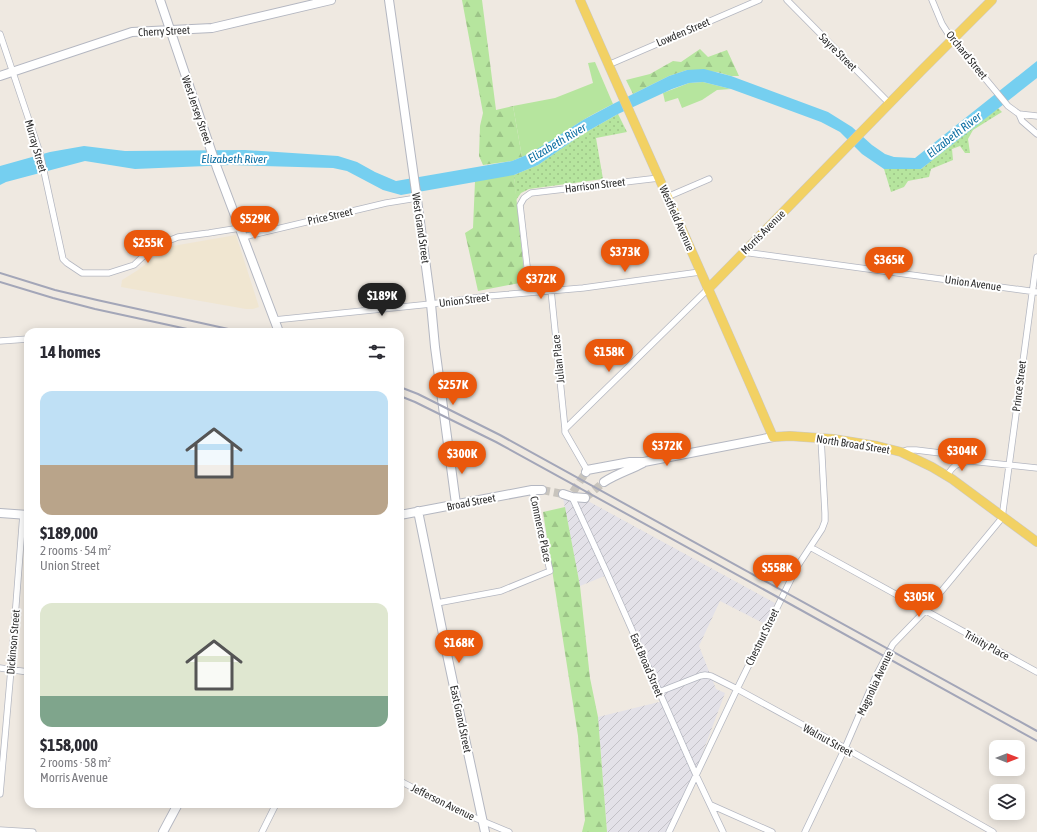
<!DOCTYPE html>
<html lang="en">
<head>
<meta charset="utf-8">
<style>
	:root { --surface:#fff; --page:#f2f2f3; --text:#2b2b33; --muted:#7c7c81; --accent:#ea580c }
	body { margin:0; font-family:"Asap Condensed",sans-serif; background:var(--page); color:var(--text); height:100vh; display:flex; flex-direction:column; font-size:15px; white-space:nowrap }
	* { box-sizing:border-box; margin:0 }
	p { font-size:13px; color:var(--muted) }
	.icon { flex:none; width:22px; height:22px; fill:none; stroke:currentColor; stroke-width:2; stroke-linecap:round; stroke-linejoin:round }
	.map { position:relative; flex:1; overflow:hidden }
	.panel { position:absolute; left:24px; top:328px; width:380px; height:480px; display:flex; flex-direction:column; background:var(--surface); border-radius:12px; box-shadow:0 2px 10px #0003 }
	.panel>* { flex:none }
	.needle { width:26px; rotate:90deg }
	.controls { position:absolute; left:989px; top:740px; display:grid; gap:8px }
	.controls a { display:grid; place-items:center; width:36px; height:36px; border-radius:8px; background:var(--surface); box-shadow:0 2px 10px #0003; font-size:20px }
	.price { position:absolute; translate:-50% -34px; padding:0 9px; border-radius:14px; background:var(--accent); color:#fff; font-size:13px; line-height:26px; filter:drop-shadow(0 1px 2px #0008) }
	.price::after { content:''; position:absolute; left:50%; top:24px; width:12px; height:9px; margin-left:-6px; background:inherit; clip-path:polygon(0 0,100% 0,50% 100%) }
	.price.on { background:#222; color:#fff }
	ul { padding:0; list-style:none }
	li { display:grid; align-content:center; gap:8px; height:212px; padding:0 16px }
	li span { display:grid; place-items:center; height:124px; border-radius:12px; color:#555 }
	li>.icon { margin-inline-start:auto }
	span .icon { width:72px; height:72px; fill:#fffc; stroke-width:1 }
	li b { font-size:17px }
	h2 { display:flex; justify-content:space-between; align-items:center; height:48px; padding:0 16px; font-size:17px }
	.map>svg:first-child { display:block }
	.industrial { fill:url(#industrial-furrows) }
	.education { fill:#f0e6d1 }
	.grass { fill:url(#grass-dots) }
	.forest { fill:url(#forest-firs) }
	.garden { fill:#b6e59e }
	.water { fill:#75cff0 }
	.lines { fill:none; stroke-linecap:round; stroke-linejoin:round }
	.secondary-tunnel { stroke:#c8c4bd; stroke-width:8; stroke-dasharray:8 4; stroke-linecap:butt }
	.street-casing { stroke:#b4b7c1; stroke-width:7 }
	.secondary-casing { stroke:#b4b7c1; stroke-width:10 }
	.primary-casing { stroke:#c9c9c9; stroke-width:10 }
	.street { stroke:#fff; stroke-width:5.5 }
	.secondary { stroke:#fff; stroke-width:8 }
	.primary { stroke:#f2d163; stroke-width:9 }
	.rail { stroke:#a3a6b8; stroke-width:2 }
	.labels { text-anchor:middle; stroke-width:4; stroke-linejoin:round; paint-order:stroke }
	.street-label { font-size:11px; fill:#2e2e2e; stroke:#fff }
	.water-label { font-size:12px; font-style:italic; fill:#0d6fa3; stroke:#fff }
</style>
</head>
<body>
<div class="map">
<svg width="1037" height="832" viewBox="0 0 1037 832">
	<defs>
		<pattern id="industrial-furrows" width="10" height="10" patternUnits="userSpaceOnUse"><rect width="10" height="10" fill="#e3e1e8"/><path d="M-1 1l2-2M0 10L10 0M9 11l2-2" fill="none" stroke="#c3c1c7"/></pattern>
		<pattern id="grass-dots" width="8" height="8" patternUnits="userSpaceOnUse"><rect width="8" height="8" fill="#b6e59e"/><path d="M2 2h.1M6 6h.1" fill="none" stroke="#9dc588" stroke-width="1.8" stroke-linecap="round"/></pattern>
		<pattern id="forest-firs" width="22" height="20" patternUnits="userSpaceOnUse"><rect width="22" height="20" fill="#b6e59e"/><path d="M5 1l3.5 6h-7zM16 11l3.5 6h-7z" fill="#9dc588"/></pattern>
	</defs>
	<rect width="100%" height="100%" fill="#efe9e1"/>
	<path class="industrial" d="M577 495 775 603 765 624 720 601 699 646 716 689 725 693 673 832H607L598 717 663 701 607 575 580 586 563 498Z"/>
	<path class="education" d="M236 235 259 307 253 309H246L121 287 122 280 138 270 167 247Z"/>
	<path class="grass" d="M998 108 1002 112 997 115 973 130 968 139 970 153H965L960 146 952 149 953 160 931 169 929 177 908 181 904 187 891 192 884 169H921Z
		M618 114 627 132 596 138 603 179 529 189 521 193 516 200 514 175 538 165 581 135Z"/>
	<path class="forest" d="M462 0H482L496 110 513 106 522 157 512 161 483 165 479 156 480 126 483 113Z
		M700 49 708 57 727 50 739 76H731L717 72 687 70 669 76 633 94 626 80 650 74 673 61 681 62Z
		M508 175H514L525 282 478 291 465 233 473 228 475 181Z
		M565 507 580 586 590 678 598 717 607 832H582L585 820 578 736 543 512Z"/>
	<path class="garden" d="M595 62 613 104C603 109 593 114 583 120 563 132 544 149 522 157L513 106 555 98 593 83 588 63Z
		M703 82 731 89 717 90 702 100 682 108 678 98 665 102 663 93 689 83Z"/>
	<path class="water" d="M1037 61V78L921 169H884L862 154 840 132 821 122 731 89 703 82 689 83 672 89 618 114 581 135 538 165 514 175 401 195 383 190 347 171 333 168 230 165 135 169 85 161 6 182 0 185V166L50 152 84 146 125 151 245 150 338 156 357 162 375 172 396 181 512 161 529 154 552 140 583 120 613 104 669 76 687 70 704 69 731 76 828 112 852 127 872 145 885 154 894 157 915 158Z"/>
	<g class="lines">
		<path class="secondary-tunnel" d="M542 490 563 494
			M573 492 586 472
			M585 498 604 482"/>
		<defs>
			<path id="street" d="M787 0 889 103
				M932 0 942 24 949 35 1008 106 1019 114 1037 116
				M0 34 40 153 63 259 67 263 82 273H109L134 265 153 247 178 237 209 233 240 228
				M608 65 759 0
				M1019 114 1022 121 1037 134
				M667 197 709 179
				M243 237 386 203 417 198
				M743 252 1037 292
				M551 290 565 429
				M530 292 520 205 524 198 531 193 659 178
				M274 320 431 304 489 296 583 288 700 272
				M0 341 28 339
				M901 452 907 450H916L957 455 970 461 1037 468
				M587 470 565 432V429L708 289
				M947 476C953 465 958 463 970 461
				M572 497 606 571 696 775 723 832
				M810 547 1037 672
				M437 603 501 591 550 571 532 490
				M0 668 28 672
				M659 692 700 676 705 675 711 676 737 689 845 748 993 832
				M400 781 456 810 509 832
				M0 794 11 669 23 514
				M711 805 772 832
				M0 830 33 832
				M262 832 276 804
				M669 832 737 689 797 567 822 529 825 521V513L821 438
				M805 832 845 748 876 676 893 644 925 611 1002 518 1037 257"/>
			<path id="secondary" d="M160 0 217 168 279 332
				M389 0 416 192 431 304 435 347 456 504
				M0 76 132 32 212 28 331 0
				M586 472 587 470 630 462H644L773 437
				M604 482C616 474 630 470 643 463
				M563 494 572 497 585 498
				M418 511 448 659 485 832
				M0 513 28 515
				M400 515 532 490H542
				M163 832 178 804"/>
			<path id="primary" d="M580 0C644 146 710 290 773 437L790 436 833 439 877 446 901 452 932 467 952 479 1037 542
				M708 289 921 71 992 0"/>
		</defs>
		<use href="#street" class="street-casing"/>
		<use href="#secondary" class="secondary-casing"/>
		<use href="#primary" class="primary-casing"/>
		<use href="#street" class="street"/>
		<use href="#secondary" class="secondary"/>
		<use href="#primary" class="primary"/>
		<path class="rail" d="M0 273 55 290 97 300 242 332
			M0 282 53 298 95 309 201 332
			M400 387 418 394 500 435 1037 731
			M400 396 415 402 496 442 772 594 1037 741"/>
	</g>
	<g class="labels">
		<g class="street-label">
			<text transform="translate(164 31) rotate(-3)" y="4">Cherry Street</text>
			<text transform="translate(683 32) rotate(-23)" y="4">Lowden Street</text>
			<text transform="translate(838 52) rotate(45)" y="4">Sayre Street</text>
			<text transform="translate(967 55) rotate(51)" y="4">Orchard Street</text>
			<text transform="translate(197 110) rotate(71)" y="4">West Jersey Street</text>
			<text transform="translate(36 146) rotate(74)" y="4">Murray Street</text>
			<text transform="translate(595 185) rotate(-7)" y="4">Harrison Street</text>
			<text transform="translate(330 216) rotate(-13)" y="4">Price Street</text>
			<text transform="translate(677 218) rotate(66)" y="4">Westfield Avenue</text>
			<text transform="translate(421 228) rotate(82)" y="4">West Grand Street</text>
			<text transform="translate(763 232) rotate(-45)" y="4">Morris Avenue</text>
			<text transform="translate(973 283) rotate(8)" y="4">Union Avenue</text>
			<text transform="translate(464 300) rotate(-7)" y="4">Union Street</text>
			<text transform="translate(558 359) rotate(-96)" y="4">Julian Place</text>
			<text transform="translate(1019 386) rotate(-83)" y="4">Prince Street</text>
			<text transform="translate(853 444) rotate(9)" y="4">North Broad Street</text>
			<text transform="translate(471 502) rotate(-11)" y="4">Broad Street</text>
			<text transform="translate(541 529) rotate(78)" y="4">Commerce Place</text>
			<text transform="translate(762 637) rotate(-64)" y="4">Chestnut Street</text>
			<text transform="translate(13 642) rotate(-85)" y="4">Dickinson Street</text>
			<text transform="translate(987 645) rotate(29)" y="4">Trinity Place</text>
			<text transform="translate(647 665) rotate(67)" y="4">East Broad Street</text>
			<text transform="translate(875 683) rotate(-65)" y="4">Magnolia Avenue</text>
			<text transform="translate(461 719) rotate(78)" y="4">East Grand Street</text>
			<text transform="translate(828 740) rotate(29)" y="4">Walnut Street</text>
			<text transform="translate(443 802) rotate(26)" y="4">Jefferson Avenue</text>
		</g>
		<g class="water-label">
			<text transform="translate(954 135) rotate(-38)" y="4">Elizabeth River</text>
			<text transform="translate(557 143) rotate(-31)" y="4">Elizabeth River</text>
			<text x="234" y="163">Elizabeth River</text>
		</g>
	</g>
</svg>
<div class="controls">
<a><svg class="needle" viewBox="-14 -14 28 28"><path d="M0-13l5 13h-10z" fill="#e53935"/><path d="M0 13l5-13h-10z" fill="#7c7c81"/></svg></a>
<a><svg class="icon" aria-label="layers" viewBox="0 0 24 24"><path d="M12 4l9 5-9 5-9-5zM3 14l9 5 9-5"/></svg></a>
</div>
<b class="price" style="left:255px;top:240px">$529K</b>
<b class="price" style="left:148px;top:264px">$255K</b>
<b class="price" style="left:625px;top:273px">$373K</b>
<b class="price" style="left:889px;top:281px">$365K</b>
<b class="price" style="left:541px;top:300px">$372K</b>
<b class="price on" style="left:382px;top:317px">$189K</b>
<b class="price" style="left:609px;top:373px">$158K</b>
<b class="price" style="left:453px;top:406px">$257K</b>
<b class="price" style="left:667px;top:467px">$372K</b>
<b class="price" style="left:962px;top:472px">$304K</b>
<b class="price" style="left:462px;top:475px">$300K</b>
<b class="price" style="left:777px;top:589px">$558K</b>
<b class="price" style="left:919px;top:618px">$305K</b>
<b class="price" style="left:459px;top:664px">$168K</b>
<section class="panel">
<h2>14 homes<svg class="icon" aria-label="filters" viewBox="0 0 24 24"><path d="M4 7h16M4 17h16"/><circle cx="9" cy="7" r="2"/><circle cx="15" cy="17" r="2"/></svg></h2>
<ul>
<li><span style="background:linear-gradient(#bfe0f5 60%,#b9a48a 0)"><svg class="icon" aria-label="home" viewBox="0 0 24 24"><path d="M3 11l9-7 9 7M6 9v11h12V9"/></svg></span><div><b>$189,000</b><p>2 rooms · 54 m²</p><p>Union Street</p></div></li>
<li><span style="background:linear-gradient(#dfe7d0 75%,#7fa58c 0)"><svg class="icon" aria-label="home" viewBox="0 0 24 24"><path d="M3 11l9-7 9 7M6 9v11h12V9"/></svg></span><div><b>$158,000</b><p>2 rooms · 58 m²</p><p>Morris Avenue</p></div></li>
</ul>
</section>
</div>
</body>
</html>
